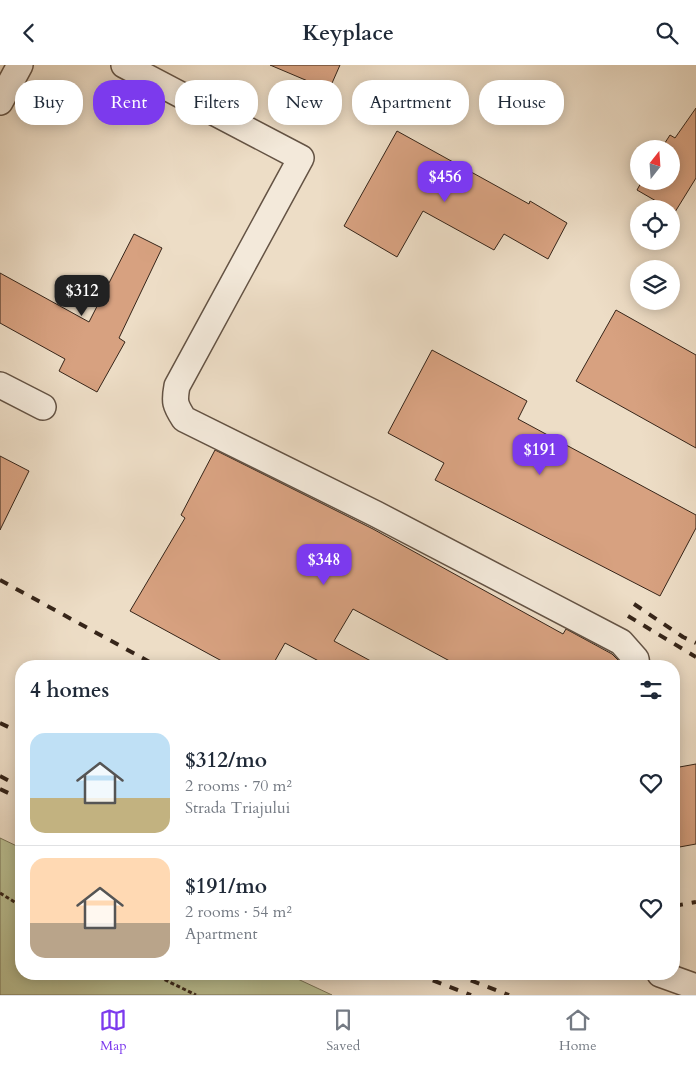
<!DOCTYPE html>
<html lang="en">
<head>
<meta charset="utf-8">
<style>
	:root { --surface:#fff; --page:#f2f2f3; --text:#1f2937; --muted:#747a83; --line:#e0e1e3; --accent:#7c3aed }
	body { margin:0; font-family:Cardo,serif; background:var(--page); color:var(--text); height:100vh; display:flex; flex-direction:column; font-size:19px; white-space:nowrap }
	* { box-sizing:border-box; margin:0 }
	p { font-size:16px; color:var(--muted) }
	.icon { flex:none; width:28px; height:28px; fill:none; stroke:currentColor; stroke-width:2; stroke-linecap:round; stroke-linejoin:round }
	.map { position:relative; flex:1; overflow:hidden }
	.drawer { position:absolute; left:15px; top:595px; width:665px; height:320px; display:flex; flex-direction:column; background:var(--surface); border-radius:20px; box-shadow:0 2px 12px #0003 }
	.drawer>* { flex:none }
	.hud { position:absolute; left:15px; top:15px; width:666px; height:45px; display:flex; gap:10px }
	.needle { width:32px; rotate:17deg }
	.controls { position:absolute; left:630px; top:75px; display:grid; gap:10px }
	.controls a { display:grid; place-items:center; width:50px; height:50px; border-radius:50%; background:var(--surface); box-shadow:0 2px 12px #0003; font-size:25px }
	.price { position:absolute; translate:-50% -42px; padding:0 11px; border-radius:10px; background:var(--accent); color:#fff; font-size:16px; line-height:32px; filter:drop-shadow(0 1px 2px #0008) }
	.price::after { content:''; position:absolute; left:50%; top:30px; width:15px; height:11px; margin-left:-8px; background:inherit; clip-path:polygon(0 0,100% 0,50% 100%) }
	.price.selected { background:#222; color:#fff }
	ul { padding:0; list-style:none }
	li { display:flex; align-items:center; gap:15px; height:125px; padding:0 15px }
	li+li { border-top:1px solid var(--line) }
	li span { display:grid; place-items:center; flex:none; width:140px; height:100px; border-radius:15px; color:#555 }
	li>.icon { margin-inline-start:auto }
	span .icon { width:60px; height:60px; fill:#fffc; stroke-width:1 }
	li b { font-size:21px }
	h2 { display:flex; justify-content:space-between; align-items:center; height:60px; padding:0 15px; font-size:21px }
	.pill { padding:0 18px; border-radius:20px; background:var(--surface); box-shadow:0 2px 12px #0003; font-size:18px; line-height:45px }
	.pill.selected { background:var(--accent); color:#fff }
	header { display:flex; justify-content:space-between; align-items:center; height:65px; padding:0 15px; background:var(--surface); font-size:22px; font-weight:600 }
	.dock { display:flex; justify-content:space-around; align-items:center; height:70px; border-top:1px solid var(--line); background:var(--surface); font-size:14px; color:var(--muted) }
	.dock a { display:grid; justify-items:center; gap:2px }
	.dock .selected { color:var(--accent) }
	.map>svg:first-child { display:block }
	.green { fill:#bac093; stroke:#787256 }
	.building { fill:#d7a180; stroke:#362519 }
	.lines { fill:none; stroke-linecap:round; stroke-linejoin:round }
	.minor-casing { stroke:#645344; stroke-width:28 }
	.path { stroke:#362519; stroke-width:3; stroke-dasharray:4 2.5; stroke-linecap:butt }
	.minor { stroke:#f3e9da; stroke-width:25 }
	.rail { stroke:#362519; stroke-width:4; stroke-dasharray:9 9; stroke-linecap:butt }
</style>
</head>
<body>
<header><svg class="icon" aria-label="back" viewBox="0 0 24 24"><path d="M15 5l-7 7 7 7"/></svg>Keyplace<svg class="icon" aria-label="search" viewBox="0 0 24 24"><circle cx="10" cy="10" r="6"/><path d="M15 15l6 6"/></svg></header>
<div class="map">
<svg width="696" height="930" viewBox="0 0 696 930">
	<rect width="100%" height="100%" fill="#edddc6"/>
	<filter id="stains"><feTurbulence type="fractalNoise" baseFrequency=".004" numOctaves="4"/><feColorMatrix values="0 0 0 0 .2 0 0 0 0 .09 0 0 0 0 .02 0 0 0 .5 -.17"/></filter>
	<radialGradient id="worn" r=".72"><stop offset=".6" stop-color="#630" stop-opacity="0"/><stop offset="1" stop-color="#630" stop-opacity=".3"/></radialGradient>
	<path class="green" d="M0 773 21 783V909H287L332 930H0Z"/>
	<path class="building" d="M270 0H340L329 25Z
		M696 43V113L675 147 637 125 642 116H671V84H661L670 70 675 73Z
		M397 66 529 139 530 136 567 158 548 194 504 169 494 185 423 146 397 192 344 161Z
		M134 169 162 183 119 273 125 277 97 327 59 306 65 294 0 258V208L89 257Z
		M616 245 696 290V383L576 316Z
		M432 285 527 336 518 354 696 450V463L660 531 435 415 444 398 388 368Z
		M215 385 373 464 563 569 566 564 612 589 618 595 615 601H459L353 544 334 576 380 601H328L285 578 272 601H231L130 546 185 453 181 450Z
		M0 391 29 406 0 465Z
		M696 699V779L674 783V703Z"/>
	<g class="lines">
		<defs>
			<path id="minor" d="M124 0 301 93 177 321C174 337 175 340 184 354L376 449 621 577 636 594 637 601
				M0 37 20 0
				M0 320 43 342
				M660 909 696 922"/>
		</defs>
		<use href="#minor" class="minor-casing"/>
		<path class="path" d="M0 828 21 841
			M153 909 196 930"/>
		<use href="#minor" class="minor"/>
		<path class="rail" d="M0 515 157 601
			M634 539 683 572 696 578
			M628 551 696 592
			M0 658 21 668
			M0 711 21 722
			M0 724 21 734
			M674 841 696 837
			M416 909 471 930
			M454 909 509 930"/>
	</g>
	<rect width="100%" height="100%" filter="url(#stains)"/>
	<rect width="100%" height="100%" fill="url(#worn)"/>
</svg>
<div class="controls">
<a><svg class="needle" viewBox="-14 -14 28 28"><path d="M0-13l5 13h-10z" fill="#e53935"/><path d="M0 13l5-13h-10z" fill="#747a83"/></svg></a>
<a><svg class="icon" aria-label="locate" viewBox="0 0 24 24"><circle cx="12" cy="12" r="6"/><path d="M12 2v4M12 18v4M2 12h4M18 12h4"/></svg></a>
<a><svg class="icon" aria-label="layers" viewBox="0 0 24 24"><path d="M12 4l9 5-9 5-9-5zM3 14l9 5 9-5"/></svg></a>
</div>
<b class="price" style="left:445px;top:138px">$456</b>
<b class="price selected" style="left:82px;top:252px">$312</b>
<b class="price" style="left:540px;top:411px">$191</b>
<b class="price" style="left:324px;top:521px">$348</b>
<div class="hud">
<a class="pill">Buy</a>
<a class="pill selected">Rent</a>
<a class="pill">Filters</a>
<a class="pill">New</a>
<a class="pill">Apartment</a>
<a class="pill">House</a>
</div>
<section class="drawer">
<h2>4 homes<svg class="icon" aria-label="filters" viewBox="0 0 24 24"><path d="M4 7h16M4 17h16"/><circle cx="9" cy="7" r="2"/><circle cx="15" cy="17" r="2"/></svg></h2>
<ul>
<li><span style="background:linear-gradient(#bfe0f5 65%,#c2b280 0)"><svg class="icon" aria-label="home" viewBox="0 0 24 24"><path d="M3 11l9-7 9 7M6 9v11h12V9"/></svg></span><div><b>$312/mo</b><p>2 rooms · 70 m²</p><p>Strada Triajului</p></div><svg class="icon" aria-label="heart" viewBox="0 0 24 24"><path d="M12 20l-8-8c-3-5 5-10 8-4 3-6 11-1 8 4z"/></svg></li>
<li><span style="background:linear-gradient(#ffd9b3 65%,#b9a48a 0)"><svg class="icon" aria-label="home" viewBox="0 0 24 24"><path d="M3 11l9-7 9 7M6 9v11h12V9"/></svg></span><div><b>$191/mo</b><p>2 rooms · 54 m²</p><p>Apartment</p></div><svg class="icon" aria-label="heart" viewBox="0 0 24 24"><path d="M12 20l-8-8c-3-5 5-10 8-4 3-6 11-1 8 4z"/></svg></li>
</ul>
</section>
</div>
<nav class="dock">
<a class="selected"><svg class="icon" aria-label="map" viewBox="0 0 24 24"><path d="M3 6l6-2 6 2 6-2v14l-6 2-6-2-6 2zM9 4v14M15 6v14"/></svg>Map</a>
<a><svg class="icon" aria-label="saved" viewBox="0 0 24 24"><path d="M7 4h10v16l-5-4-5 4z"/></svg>Saved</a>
<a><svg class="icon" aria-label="home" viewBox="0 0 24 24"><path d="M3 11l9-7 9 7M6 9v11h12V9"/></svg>Home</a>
</nav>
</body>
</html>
